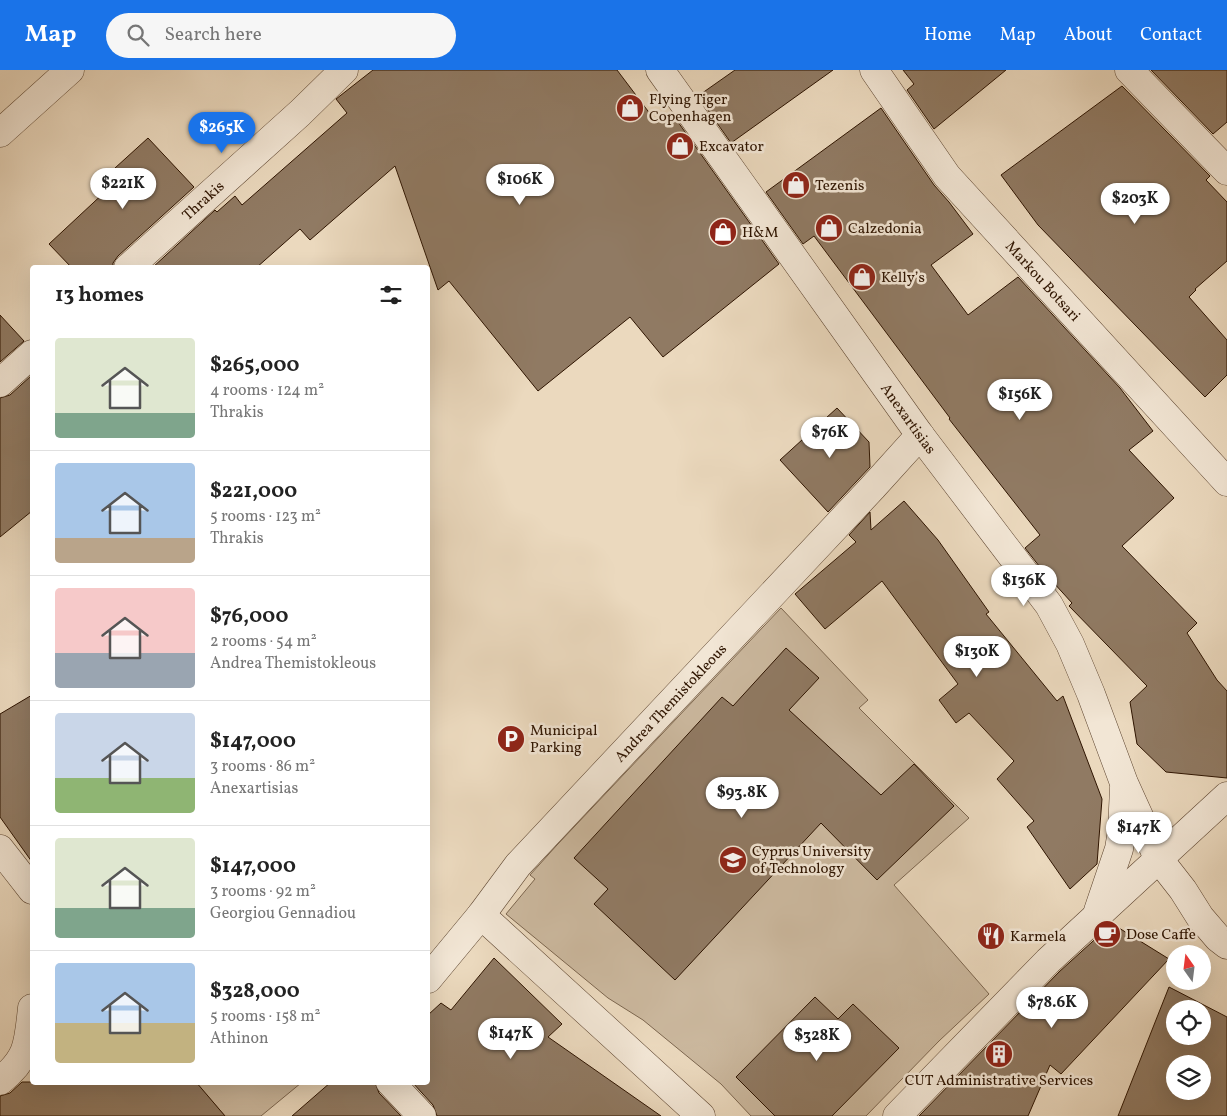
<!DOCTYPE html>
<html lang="en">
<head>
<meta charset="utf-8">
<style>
	:root { --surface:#fff; --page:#f6f6f6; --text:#222; --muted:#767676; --line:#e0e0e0; --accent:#1a73e8 }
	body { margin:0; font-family:Vollkorn,serif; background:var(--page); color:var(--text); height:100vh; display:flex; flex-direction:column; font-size:19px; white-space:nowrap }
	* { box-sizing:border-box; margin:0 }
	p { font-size:16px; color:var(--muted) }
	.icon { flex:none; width:28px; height:28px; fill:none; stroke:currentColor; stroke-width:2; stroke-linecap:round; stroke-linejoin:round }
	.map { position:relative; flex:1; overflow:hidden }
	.details { position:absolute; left:30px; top:195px; width:400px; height:820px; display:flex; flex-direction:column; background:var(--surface); border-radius:5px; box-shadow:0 5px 20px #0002 }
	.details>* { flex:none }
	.needle { width:32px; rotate:346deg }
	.tools { position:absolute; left:1166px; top:875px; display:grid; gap:10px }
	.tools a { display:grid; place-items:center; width:45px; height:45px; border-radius:50%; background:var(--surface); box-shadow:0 5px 20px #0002; font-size:25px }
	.price { position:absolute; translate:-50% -42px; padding:0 11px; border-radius:18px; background:#fff; color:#222; font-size:16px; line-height:32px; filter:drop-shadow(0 1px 2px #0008) }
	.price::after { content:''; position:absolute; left:50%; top:30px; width:15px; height:11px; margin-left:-8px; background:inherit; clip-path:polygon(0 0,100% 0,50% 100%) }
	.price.active { background:var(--accent); color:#fff }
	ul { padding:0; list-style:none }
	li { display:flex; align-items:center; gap:15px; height:125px; padding:0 25px }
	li+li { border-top:1px solid var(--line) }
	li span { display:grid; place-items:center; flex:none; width:140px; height:100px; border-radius:5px; color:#555 }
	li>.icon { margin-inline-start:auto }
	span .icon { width:60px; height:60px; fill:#fffc; stroke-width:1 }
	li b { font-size:21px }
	h2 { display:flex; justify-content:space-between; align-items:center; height:60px; padding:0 25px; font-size:21px }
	header { display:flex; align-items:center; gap:30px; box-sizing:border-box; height:70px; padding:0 25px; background:var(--accent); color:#fff }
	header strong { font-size:24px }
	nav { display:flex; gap:28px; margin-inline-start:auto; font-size:18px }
	.search { width:350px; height:45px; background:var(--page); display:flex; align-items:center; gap:12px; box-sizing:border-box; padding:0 18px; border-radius:28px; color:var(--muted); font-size:19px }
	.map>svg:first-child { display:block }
	.green { fill:#cbb89e; stroke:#7c664f }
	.building { fill:#907a63; stroke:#2e1400; fill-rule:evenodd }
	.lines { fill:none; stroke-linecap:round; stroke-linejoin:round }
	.minor-casing { stroke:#5d4530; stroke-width:29 }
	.minor { stroke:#f2e6d5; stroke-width:28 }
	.labels { text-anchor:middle; stroke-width:5; stroke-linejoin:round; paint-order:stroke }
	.poi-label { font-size:15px; fill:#2e1400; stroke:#f2e6d5; text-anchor:start }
	.street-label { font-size:15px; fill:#2e1400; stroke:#f2e6d5 }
</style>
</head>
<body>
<header>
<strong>Map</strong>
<div class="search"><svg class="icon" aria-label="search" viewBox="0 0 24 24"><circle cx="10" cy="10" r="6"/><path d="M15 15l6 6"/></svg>Search here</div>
<nav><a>Home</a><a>Map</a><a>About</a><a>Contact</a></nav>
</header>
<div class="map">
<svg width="1227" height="1046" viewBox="0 0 1227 1046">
	<rect width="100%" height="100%" fill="#ebd9be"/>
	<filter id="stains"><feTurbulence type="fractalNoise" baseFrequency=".004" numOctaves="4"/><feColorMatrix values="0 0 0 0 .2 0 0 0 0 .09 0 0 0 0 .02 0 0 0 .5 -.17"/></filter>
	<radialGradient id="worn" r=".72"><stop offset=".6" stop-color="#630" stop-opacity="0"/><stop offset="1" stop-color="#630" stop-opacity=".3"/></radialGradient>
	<path class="green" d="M781 538 868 630 859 638 969 748 894 815 989 924 939 971 866 1046H751L721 1014 643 950 608 928 506 844 535 809 530 805 557 775Z
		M196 1013H301L261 1046H225Z"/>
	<path class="building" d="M373 0H617L657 53 670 43 673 45 779 194 663 287 630 247 538 321 449 211 438 220 395 96 310 170 300 159 256 198H152L215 140 217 142 235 126 242 135 347 43 336 29Z
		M735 0H833L731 73 698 26Z
		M903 0H1006L934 59 907 20 914 14Z
		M1151 0H1227V52L1213 64Z
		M1122 16 1210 106 1206 110 1227 132V191L1195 219 1196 220 1189 227 1227 270V305L1205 327 1038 155 1001 105Z
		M881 38 934 115 949 132 973 164 931 195 968 245 1018 207 1120 318 1153 361 1129 380 1174 428 1122 476 1197 553 1187 563 1217 610 1227 621V708L1166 702 1137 674 1130 632 1147 616 1069 536 1072 533 1043 501 1025 478 1040 465 949 349 950 348 814 166 803 174 766 122Z
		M148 68 194 117 118 186 113 193V198H72L49 174 122 106 115 98Z
		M0 245 24 271 0 292Z
		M32 305V441L0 467V328L10 325Z
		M837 338 869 372 870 397 828 442 780 390Z
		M904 431 938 470 989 542 986 544 1057 631 1063 626 1102 729 1097 794 1070 819 1027 757 1034 751 997 709 1014 691 969 643 956 653 939 630 958 614 882 511 825 559 795 524 856 472 849 465 870 442 871 460Z
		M786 578 819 608 789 640 881 725 914 694 954 736 877 810 821 753 675 910 594 834 608 819 574 788 722 627 733 636Z
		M32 625V792L0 747V644Z
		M1119 858 1169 889 1061 1004 1050 995 1028 1046H919L1059 902 1103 862Z
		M494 888 562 954 548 967 661 1046H437L433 1035 412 1012H428V945L441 933 451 940Z
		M1169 917 1227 947V1046H1118ZM1175 939H1202V966H1175ZM1175 994H1202V1021H1175Z
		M815 927 838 949 853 934 899 978 832 1046H775L736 1007Z
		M22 1012H196L225 1046H0V1026L10 1023Z
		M331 1012H375L379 1023 401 1046H292Z"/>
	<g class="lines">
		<defs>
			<g id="minor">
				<path id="s1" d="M660 0 920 365 1049 535 1070 574 1091 624 1124 713 1158 788 1183 820 1200 847 1218 868 1227 875"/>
				<path id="s2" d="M874 0 947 106 1227 412"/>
				<path d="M1129 0 1227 101"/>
				<path d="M0 63 70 0"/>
				<path id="s3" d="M128 198 300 43 344 0"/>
				<path d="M0 313 32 284"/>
				<path d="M0 779 32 820"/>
				<path d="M1098 841 1119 779 1122 761 1124 718"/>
				<path d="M481 845 701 1046"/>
				<path id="s4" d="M428 909 481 845 518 795 873 417 920 365"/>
				<path d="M0 1011C29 988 28 973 32 938"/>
				<path d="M390 1012 422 1046"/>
				<path d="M897 1046 1048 891 1227 726"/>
			</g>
		</defs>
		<use href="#minor" class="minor-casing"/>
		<use href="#minor" class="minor"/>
	</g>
	<defs>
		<symbol id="shop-disc" viewBox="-11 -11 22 22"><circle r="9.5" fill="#8f2418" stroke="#f2e6d5"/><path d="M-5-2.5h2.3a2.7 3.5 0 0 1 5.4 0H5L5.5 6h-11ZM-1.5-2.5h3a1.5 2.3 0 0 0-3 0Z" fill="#fff"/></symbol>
		<symbol id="parking-disc" viewBox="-11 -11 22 22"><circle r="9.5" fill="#8f2418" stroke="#f2e6d5"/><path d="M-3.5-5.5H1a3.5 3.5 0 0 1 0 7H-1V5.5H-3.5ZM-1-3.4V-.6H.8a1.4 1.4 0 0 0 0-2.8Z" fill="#fff"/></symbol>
		<symbol id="university-disc" viewBox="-11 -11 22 22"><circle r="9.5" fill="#8f2418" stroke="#f2e6d5"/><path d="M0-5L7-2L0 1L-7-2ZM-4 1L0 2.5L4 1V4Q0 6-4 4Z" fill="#fff"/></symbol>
		<symbol id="cafe-disc" viewBox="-11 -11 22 22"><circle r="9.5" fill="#8f2418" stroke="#f2e6d5"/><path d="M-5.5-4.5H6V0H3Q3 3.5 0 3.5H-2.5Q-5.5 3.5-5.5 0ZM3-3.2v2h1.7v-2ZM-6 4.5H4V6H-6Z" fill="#fff"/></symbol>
		<symbol id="restaurant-disc" viewBox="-11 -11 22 22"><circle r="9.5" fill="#8f2418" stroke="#f2e6d5"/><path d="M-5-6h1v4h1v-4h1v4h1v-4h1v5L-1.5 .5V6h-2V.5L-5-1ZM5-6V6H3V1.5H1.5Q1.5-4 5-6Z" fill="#fff"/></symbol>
		<symbol id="building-disc" viewBox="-11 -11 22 22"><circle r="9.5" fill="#8f2418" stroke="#f2e6d5"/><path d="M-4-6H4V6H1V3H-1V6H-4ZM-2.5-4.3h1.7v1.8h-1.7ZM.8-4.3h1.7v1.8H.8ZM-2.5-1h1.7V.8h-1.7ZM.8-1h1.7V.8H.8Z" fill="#fff"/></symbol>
	</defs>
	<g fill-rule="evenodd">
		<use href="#shop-disc" x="614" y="22" width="32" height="32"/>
		<use href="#shop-disc" x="664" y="60" width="32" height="32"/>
		<use href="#shop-disc" x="780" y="99" width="32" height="32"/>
		<use href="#shop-disc" x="813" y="142" width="32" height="32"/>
		<use href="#shop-disc" x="707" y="146" width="32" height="32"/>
		<use href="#shop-disc" x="846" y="191" width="32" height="32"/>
		<use href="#parking-disc" x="495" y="653" width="32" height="32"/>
		<use href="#university-disc" x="717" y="774" width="32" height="32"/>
		<use href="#cafe-disc" x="1091" y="848" width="32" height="32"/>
		<use href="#restaurant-disc" x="975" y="850" width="32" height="32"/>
		<use href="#building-disc" x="983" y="968" width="32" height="32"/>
	</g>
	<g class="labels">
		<g class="poi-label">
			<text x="649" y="34">Flying Tiger<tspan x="649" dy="17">Copenhagen</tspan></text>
			<text x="699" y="81">Excavator</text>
			<text x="815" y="120">Tezenis</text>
			<text x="848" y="163">Calzedonia</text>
			<text x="742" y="167">H&amp;M</text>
			<text x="881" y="212">Kelly’s</text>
			<text x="530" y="665">Municipal<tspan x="530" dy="17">Parking</tspan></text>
			<text x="752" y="786">Cyprus University<tspan x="752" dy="17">of Technology</tspan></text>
			<text x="1126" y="869">Dose Caffe</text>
			<text x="1010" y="871">Karmela</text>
			<text x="999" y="1015" text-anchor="middle">CUT Administrative Services</text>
		</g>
		<g class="street-label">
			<text dy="5" stroke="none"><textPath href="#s3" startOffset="101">Thrakis</textPath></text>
			<text dy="5" stroke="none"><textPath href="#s2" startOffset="271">Markou Botsari</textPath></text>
			<text dy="5" stroke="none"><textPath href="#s1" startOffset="428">Anexartisias</textPath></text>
			<text dy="5" stroke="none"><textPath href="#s4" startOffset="368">Andrea Themistokleous</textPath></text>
		</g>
	</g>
	<rect width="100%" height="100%" filter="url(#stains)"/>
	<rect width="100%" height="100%" fill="url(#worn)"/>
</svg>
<div class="tools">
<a><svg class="needle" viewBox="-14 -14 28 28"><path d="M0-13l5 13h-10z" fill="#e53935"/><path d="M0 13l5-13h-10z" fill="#767676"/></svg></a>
<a><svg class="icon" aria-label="locate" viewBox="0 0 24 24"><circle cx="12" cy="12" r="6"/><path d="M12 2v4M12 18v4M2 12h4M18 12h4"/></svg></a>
<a><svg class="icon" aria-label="layers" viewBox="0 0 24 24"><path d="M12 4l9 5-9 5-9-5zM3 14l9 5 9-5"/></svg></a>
</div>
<b class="price active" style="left:222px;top:84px">$265K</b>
<b class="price" style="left:520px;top:136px">$106K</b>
<b class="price" style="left:123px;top:140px">$221K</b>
<b class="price" style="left:1135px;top:155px">$203K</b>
<b class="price" style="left:1020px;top:351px">$156K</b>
<b class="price" style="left:830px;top:389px">$76K</b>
<b class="price" style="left:1024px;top:537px">$136K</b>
<b class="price" style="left:977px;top:608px">$130K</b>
<b class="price" style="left:742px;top:749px">$93.8K</b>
<b class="price" style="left:1139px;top:784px">$147K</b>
<b class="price" style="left:1052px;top:959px">$78.6K</b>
<b class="price" style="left:511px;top:990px">$147K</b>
<b class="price" style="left:817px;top:992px">$328K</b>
<section class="details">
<h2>13 homes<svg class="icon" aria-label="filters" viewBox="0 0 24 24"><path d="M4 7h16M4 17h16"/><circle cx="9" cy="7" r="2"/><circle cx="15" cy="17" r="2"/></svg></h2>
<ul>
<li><span style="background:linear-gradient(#dfe7d0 75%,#7fa58c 0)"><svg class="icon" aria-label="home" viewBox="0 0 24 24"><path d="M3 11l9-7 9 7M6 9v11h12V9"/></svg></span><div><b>$265,000</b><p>4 rooms · 124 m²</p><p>Thrakis</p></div></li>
<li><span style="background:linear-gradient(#a9c7e8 75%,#b9a48a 0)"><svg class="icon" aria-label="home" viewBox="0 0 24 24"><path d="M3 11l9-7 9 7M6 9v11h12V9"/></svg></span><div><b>$221,000</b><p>5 rooms · 123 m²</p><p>Thrakis</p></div></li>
<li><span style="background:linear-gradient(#f6c9c9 65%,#9aa5b1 0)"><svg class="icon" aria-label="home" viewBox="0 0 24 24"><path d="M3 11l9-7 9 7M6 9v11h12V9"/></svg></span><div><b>$76,000</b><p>2 rooms · 54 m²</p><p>Andrea Themistokleous</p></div></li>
<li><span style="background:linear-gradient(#c9d6e8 65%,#8fb573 0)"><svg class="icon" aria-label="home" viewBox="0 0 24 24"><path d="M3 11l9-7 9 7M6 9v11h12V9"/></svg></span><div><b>$147,000</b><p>3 rooms · 86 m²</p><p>Anexartisias</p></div></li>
<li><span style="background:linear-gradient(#dfe7d0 70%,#7fa58c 0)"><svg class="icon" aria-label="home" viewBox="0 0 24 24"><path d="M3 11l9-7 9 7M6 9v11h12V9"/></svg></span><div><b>$147,000</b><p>3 rooms · 92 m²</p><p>Georgiou Gennadiou</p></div></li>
<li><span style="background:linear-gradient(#a9c7e8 60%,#c2b280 0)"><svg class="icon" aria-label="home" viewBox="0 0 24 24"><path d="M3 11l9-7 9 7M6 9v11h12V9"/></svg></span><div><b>$328,000</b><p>5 rooms · 158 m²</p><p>Athinon</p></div></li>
</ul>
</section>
</div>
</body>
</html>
